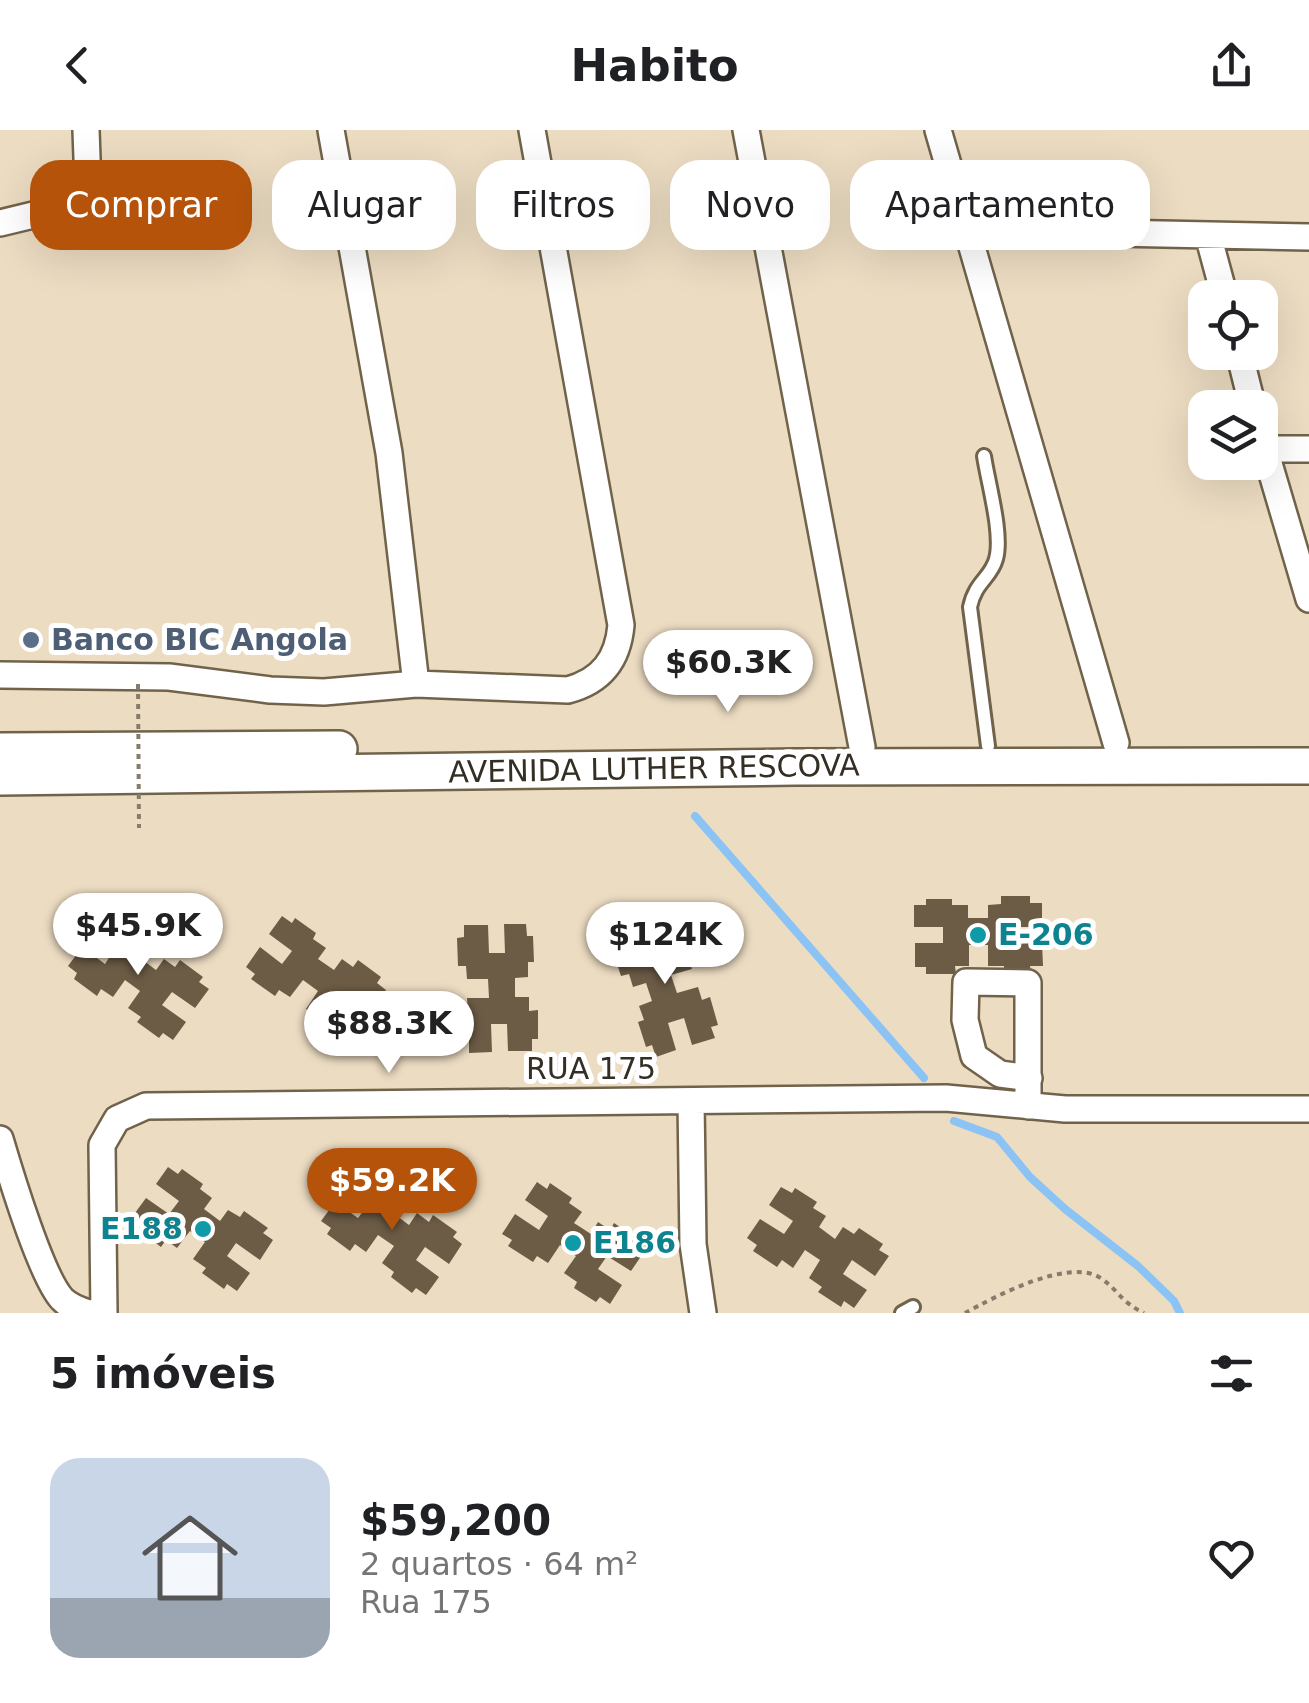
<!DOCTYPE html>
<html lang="pt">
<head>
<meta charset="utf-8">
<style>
	:root { --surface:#fff; --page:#f6f6f6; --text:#202124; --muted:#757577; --line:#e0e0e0; --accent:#b45309 }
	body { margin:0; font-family:"DejaVu Sans",sans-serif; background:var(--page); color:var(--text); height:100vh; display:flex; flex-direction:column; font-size:38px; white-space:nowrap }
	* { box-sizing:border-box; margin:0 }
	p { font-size:32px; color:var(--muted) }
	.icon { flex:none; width:55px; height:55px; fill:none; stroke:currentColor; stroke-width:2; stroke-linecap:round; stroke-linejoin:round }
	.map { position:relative; height:1183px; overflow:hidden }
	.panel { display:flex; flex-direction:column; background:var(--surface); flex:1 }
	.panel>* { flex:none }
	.hud { position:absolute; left:30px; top:30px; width:1250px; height:90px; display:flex; gap:20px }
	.fabs { position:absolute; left:1188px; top:150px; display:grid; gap:20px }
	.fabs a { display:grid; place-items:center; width:90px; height:90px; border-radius:20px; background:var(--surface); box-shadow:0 10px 40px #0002; font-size:50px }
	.price { position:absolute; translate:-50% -85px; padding:0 22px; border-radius:35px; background:#fff; color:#222; font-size:32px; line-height:65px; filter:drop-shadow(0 2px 5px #0008) }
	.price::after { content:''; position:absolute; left:50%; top:60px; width:30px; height:22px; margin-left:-15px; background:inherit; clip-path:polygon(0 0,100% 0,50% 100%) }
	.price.on { background:var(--accent); color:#fff }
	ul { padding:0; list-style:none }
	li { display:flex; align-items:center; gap:30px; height:250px; padding:0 50px }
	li+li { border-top:2px solid var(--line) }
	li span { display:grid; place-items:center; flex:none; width:280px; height:200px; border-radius:30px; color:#555 }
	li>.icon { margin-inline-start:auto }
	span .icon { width:120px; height:120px; fill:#fffc; stroke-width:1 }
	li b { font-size:42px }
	h2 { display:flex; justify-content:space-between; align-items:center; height:120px; padding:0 50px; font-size:42px }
	.pill { padding:0 35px; border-radius:30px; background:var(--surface); box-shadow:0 10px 40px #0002; font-size:35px; line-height:90px }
	.pill.on { background:var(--accent); color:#fff }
	header { display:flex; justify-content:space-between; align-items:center; height:130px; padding:0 50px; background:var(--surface); font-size:45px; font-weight:800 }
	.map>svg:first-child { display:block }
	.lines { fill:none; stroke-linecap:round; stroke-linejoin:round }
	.stream { stroke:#8cc3f5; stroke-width:8 }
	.building { fill:#6c5c46 }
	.lane-casing { stroke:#71634b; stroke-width:18 }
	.street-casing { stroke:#71634b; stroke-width:30 }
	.secondary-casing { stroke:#71634b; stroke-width:40 }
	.path { stroke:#877c6b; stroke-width:4; stroke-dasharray:5 5; stroke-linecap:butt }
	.lane { stroke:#fff; stroke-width:12 }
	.street { stroke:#fff; stroke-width:25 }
	.secondary { stroke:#fff; stroke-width:35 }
	.path-bridge { stroke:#877c6b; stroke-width:4; stroke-dasharray:5 5; stroke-linecap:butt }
	.service-dot { fill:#5c6f8a; stroke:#fff; stroke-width:4 }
	.culture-dot { fill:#0f9aa8; stroke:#fff; stroke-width:4 }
	.labels { text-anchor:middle; stroke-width:10; stroke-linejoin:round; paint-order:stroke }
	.service-label { font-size:30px; font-weight:bold; fill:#4e5e75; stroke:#fff; text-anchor:start }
	.street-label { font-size:30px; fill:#342e24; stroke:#fff }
	.culture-label { font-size:30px; font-weight:bold; fill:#0d838f; stroke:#fff; text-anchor:start }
</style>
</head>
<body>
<header><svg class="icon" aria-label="back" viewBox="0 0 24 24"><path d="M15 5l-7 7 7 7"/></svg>Habito<svg class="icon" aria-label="share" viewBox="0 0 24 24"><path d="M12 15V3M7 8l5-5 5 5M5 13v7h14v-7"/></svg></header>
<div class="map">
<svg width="1309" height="1183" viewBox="0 0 1309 1183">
	<rect width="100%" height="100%" fill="#ecdcc2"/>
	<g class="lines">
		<path class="stream" d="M695 686 924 948
			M954 991 997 1007 1030 1047 1065 1079 1138 1136 1174 1171 1180 1183"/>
	</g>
	<path class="building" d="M1001 766H1030V773H1042V797H1014V814L1042 813 1043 836H1030L1031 842H1004V836H988V815H969V836H955L956 844H926V837H915V813H943V797H914V775H926V769H952V775H968V788H988V775L1001 774Z
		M104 786 114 793 118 788 139 803 135 808 148 817 140 828 156 840 164 829 175 837 180 830 203 847 199 852 209 859 195 878 172 862 162 875 186 892 173 910 163 903 159 908 137 892 141 887 128 878 140 861 125 850 113 867 101 859 97 866 74 849 77 843 68 836 82 817 105 834 114 820 91 803Z
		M282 786 292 793 295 788 316 803 313 809 326 818 318 829 334 840 342 829 353 837 358 830 381 847 377 853 386 860 373 879 350 862 340 876 363 893 350 910 341 903 337 909 315 893 319 888 306 879 318 861 303 850 290 867 279 860 275 866 251 849 255 844 246 837 260 817 282 834 292 821 269 804Z
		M675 787 679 798 685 796 693 822 687 824 692 839 671 845 677 863 698 857 702 870 710 867 718 895 711 897 715 908 692 915 684 888 668 893 676 920 656 927 652 915 646 917 638 892 644 890 639 876 652 871 646 853 633 857 629 844 621 846 612 819 619 817 616 806 638 798 647 825 663 821 654 793Z
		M504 794H526L527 806H533L534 832H528V847L515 848V867H529V881L538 880V909H532V921H508L507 894H491L492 922 469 923V911H463L461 884H468L467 868H489L488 849H467L466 836H458L457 808 464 807V795H488L489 823H505Z
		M168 1037 178 1044 182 1039 203 1054 200 1059 212 1068 204 1079 220 1091 228 1080 240 1087 244 1081 268 1098 263 1103 273 1110 260 1130 236 1113 227 1126 250 1143 237 1161 227 1154 224 1159 202 1143 206 1138 193 1129 205 1112 190 1101 177 1118 166 1110 161 1117 138 1100 142 1094 132 1087 146 1068 169 1084 179 1071 156 1054Z
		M357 1041 367 1048 371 1043 392 1058 389 1063 401 1072 393 1083 409 1095 417 1083 429 1092 433 1085 457 1102 453 1107 462 1114 449 1134 425 1117 416 1130 439 1147 426 1165 416 1158 412 1163 391 1147 394 1142 382 1133 394 1116 378 1105 366 1122 355 1114 350 1121 327 1104 331 1098 321 1091 335 1072 358 1088 368 1075 345 1058Z
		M537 1052 547 1059 550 1053 572 1068 569 1073 582 1082 574 1093 591 1104 598 1092 610 1100 614 1093 638 1109 634 1115 644 1122 631 1141 607 1126 598 1139 622 1155 610 1174 600 1167 596 1172 574 1158 577 1152 564 1143 576 1126 560 1115 548 1133 537 1126 533 1132 508 1116 512 1110 502 1104 515 1084 539 1100 548 1086 525 1070Z
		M781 1057 792 1063 795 1058 817 1072 813 1078 826 1086 819 1097 835 1109 843 1097 854 1104 859 1098 883 1114 879 1120 889 1126 875 1146 852 1130 843 1144 867 1160 854 1178 844 1171 841 1177 818 1162 822 1157 809 1148 820 1130 805 1120 793 1138 782 1130 777 1137 753 1121 757 1115 747 1108 760 1089 784 1104 793 1091 769 1075Z"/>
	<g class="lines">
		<defs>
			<path id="lane" d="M984 326C988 353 1003 404 996 429 991 448 975 452 970 477L988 616
				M902 1183 913 1177"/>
			<path id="street" d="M331 0 389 323 416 554
				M746 0 862 617
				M938 0 1116 613
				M0 93 58 79 88 56 86 0
				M965 100 1309 107
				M1208 105 1225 168
				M1239 222 1253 278
				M1260 303 1309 469
				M1264 319H1309
				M0 545 169 547 270 560 324 562 416 554 568 560C602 551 618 529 621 495L532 0
				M691 971 693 1114 703 1183
				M1028 976V853L966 852 965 890 974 926 1000 944 1029 948
				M0 1009C10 1043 41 1146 62 1169 70 1177 79 1180 89 1183
				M104 1183 102 1015 117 989 146 976 946 968 1065 979H1309"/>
			<path id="secondary" d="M0 621 339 619
				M0 647 795 637 1309 636"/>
		</defs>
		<use href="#lane" class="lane-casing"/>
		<use href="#street" class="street-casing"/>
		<use href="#secondary" class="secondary-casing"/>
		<path class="path" d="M965 1183C996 1166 1071 1126 1102 1149 1119 1161 1121 1172 1144 1183"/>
		<use href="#lane" class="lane"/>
		<use href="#street" class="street"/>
		<use href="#secondary" class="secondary"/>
		<path class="path-bridge" d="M138 554 139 698"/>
	</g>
	<circle class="service-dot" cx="31" cy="510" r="10"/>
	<g class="culture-dot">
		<circle cx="978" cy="805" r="10"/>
		<circle cx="203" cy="1099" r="10"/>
		<circle cx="573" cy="1113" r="10"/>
	</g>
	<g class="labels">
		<g class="service-label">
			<text x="51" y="520">Banco BIC Angola</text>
		</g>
		<g class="street-label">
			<text transform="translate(654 639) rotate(-1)" y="10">AVENIDA LUTHER RESCOVA</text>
			<text x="591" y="949">RUA 175</text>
		</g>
		<g class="culture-label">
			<text x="998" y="815">E-206</text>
			<text x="183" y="1109" text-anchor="end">E188</text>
			<text x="593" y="1123">E186</text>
		</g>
	</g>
</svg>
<div class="fabs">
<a><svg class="icon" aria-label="locate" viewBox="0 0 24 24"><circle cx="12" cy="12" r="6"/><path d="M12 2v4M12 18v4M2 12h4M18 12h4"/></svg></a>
<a><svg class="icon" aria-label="layers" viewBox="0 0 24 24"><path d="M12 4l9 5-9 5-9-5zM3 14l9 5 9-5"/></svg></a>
</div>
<b class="price" style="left:728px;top:585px">$60.3K</b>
<b class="price" style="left:138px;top:848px">$45.9K</b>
<b class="price" style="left:665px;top:857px">$124K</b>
<b class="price" style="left:389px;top:946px">$88.3K</b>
<b class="price on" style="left:392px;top:1103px">$59.2K</b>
<div class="hud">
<a class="pill on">Comprar</a>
<a class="pill">Alugar</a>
<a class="pill">Filtros</a>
<a class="pill">Novo</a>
<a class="pill">Apartamento</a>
</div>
</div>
<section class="panel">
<h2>5 imóveis<svg class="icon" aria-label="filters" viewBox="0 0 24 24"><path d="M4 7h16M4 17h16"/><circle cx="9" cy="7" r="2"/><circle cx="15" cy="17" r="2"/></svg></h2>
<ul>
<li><span style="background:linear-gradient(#c9d6e8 70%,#9aa5b1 0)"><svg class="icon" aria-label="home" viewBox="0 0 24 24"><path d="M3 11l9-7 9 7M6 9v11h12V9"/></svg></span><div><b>$59,200</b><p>2 quartos · 64 m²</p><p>Rua 175</p></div><svg class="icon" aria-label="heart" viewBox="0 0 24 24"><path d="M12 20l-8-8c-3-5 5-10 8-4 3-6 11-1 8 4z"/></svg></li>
</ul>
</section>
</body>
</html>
